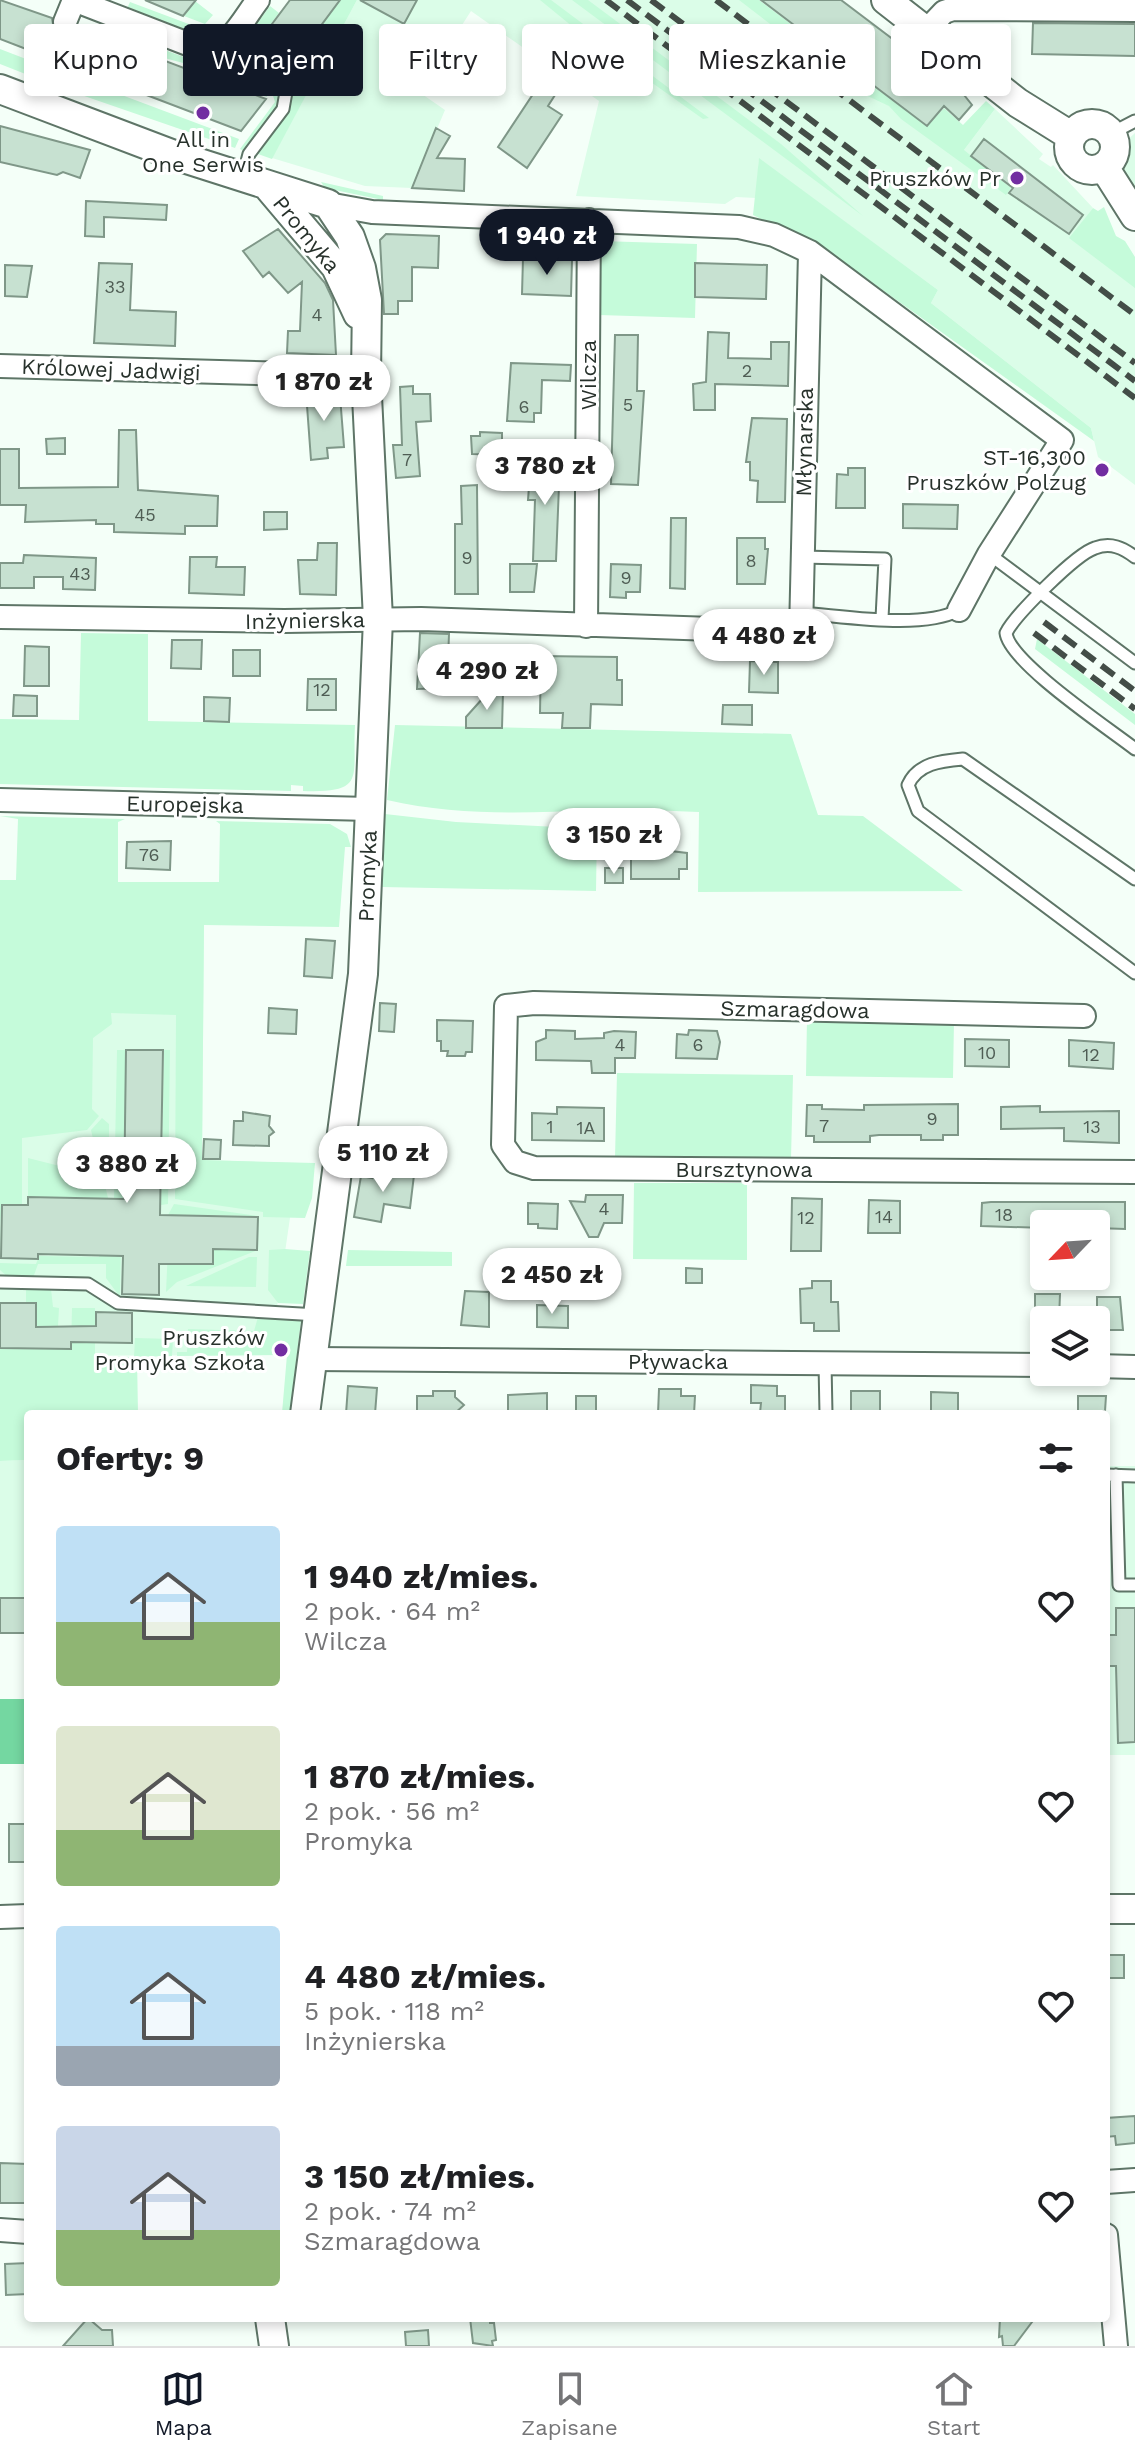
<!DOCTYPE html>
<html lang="pl">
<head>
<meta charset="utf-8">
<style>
	:root { --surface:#fff; --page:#f2f2f2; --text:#202124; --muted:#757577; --line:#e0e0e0; --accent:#111827 }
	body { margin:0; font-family:"Work Sans",sans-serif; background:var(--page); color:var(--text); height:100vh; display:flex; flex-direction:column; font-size:30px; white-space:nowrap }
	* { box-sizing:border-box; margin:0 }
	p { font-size:26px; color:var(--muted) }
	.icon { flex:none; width:44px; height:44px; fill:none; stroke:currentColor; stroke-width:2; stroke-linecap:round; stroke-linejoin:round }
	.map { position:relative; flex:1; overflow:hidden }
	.panel { position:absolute; left:24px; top:1410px; width:1086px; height:912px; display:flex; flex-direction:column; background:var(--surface); border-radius:8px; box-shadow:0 4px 12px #0003 }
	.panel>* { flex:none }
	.guide { position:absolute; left:24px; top:24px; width:1088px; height:72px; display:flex; gap:16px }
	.needle { width:52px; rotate:245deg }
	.controls { position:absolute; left:1030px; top:1210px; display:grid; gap:16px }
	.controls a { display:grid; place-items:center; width:80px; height:80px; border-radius:8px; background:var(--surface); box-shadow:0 4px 12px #0003; font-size:40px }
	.price { position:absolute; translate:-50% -68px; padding:0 18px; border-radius:28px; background:#fff; color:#222; font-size:26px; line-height:52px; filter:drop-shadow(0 2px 4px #0008) }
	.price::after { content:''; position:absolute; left:50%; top:48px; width:24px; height:18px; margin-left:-12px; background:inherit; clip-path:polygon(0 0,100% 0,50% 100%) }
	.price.selected { background:var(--accent); color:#fff }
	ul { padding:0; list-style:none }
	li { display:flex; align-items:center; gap:24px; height:200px; padding:0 32px }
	li span { display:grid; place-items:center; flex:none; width:224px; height:160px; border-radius:8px; color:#555 }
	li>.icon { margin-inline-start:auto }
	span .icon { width:96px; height:96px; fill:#fffc; stroke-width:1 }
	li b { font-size:34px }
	h2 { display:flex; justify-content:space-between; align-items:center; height:96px; padding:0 32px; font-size:34px }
	.pill { padding:0 28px; border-radius:8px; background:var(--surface); box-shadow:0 4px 12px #0003; font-size:28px; line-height:72px }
	.pill.selected { background:var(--accent); color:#fff }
	.dock { display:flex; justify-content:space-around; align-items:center; height:112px; border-top:2px solid var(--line); background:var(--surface); font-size:22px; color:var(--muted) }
	.dock a { display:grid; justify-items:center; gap:4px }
	.dock .selected { color:var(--accent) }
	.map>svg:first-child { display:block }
	.built { fill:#dbfde8 }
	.green { fill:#c5fbda }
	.forest { fill:#74d7a1 }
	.building { fill:#c7e1d1; stroke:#7f9788; stroke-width:2 }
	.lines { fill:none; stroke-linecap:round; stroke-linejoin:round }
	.minor-tunnel { stroke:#cbd6cf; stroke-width:22; stroke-dasharray:22 11; stroke-linecap:butt }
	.service-casing { stroke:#5e7567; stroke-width:15 }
	.minor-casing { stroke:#5e7567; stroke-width:26 }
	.tertiary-casing { stroke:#5e7567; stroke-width:32 }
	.service { stroke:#fff; stroke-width:11 }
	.minor { stroke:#fff; stroke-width:22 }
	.tertiary { stroke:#fff; stroke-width:28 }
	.rail { stroke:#434d47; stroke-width:6; stroke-dasharray:16 8; stroke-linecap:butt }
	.poi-dot { fill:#722da1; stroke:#fff; stroke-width:3 }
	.labels { text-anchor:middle; stroke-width:6; stroke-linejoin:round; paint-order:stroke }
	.number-label { font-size:18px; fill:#4f5d54 }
	.poi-label { font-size:22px; fill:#27312b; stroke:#fff; text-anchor:end }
	.street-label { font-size:22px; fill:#27312b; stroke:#fff }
</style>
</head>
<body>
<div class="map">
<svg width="1135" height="2346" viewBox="0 0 1135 2346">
	<rect width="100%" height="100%" fill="#f4fff8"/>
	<path class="built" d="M357 0H754L931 131 964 150 995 109 1043 154 1039 159 1051 167 1053 165 1093 208 1075 232 1135 279V485L1098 457 1091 428 931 303 938 290 759 159 756 198 736 197 725 204 576 196 599 101 471 11 419 92 445 110 412 188 365 186 272 158Z
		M1135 133V202L1117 162 1122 145Z
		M0 922 204 924 202 1160 298 1163 270 1355 0 1356Z
		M28 1460V1633H0V1461Z
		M1106 1466H1135V1755H1106Z"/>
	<path class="green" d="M340 0H357L272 159 258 154 289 112 293 92 278 71 245 58 239 47 270 6 279 13 256 44 296 59Z
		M540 0H551L709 118 703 119 627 65 611 58Z
		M572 0H588L781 144 863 216Z
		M739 0H759L927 126 944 108 963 125 986 101 995 109 964 150 1011 188 1006 195 901 119 889 106 857 91Z
		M195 1 213 15 205 24 184 16Z
		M130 2 202 29 195 39 125 13Z
		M146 43 189 59 187 64 153 55 154 52 144 48Z
		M0 49 39 64 33 77 0 64Z
		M195 61 231 75 229 80 201 74 202 70 193 67Z
		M55 70 239 139 235 148 64 89 68 80 59 76 54 86 50 84Z
		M237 76 265 87 267 97 247 91 248 88 234 82Z
		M269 83 279 96 276 107 244 151 240 149 275 102Z
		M759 158 938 290 931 303 1091 428 1094 441 832 254 753 215Z
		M321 182 383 196V200L325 188Z
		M1104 207 1116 236 1125 241 1135 257V288L1069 238 1093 208 1098 211Z
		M600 241 697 244 695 318 599 315Z
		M81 633 148 634V721L355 725C352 778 367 793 303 791V786L291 785V791L0 784V719L79 720Z
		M1037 639 1135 714V725L1035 649Z
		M395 725 791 734 818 815 863 816 963 891 698 892 699 812C664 811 629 808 595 810 525 813 456 816 387 800Z
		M385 814 456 822 597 829 596 891 382 887Z
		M0 816 125 819 118 822V882H219L220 824 216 821 330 824 347 834 351 847H345L339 927 204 925 202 1160 315 1163 312 1198 305 1218 263 1217V1212L175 1199 176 1015 111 1013 112 1024 93 1038 92 1109 99 1116 87 1130 22 1138V1205H2L0 1223V880H16L18 819Z
		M807 1018 954 1021 953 1078 806 1076Z
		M117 1050H126L124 1198H114Z
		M164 1050H170L168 1204 161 1205Z
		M617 1073 793 1075 791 1159 615 1158Z
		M102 1118 109 1124V1159L98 1160 91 1130Z
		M28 1158 103 1177 108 1198 28 1197Z
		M634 1183H747V1260L633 1259Z
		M174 1204 258 1216 168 1215Z
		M100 1243 121 1244 120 1297 106 1278V1264H38L33 1278H9L0 1270V1263L36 1264 39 1256 99 1257Z
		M168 1248 182 1264H213V1249L258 1250 177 1282 166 1292Z
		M285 1249 310 1251 303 1304 278 1303 268 1290 269 1250Z
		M348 1250 452 1252V1266H346Z
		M249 1257H257L256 1287 186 1286Z
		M26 1289H51L53 1307 59 1308 58 1326H37V1303L26 1302Z
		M72 1308H95V1356L134 1357 135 1338 173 1339 172 1356 137 1357 138 1414H28V1460L0 1461V1349H71Z
		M258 1317 301 1321 290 1412 282 1413 287 1355 177 1356V1352H187L188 1329 254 1331Z
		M1106 1681H1109L1110 1745H1106Z"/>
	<path class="forest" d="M0 1699H28V1764H0Z"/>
	<path class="building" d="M0 0 52 18 54 30 60 35 73 33 78 28 266 99 241 131 65 64 63 51 56 46 44 48 39 54 0 39Z
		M145 0H196L183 16Z
		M290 0H340L296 59 257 44Z
		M360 0H417L404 24Z
		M761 0H841L960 90 972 105 959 120 944 106 927 126Z
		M1033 23 1135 24V56L1032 54Z
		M540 63 564 81 548 106 562 115 527 168 498 147 541 82 530 75Z
		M0 126 90 150 80 178 63 172 57 175 0 162Z
		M436 128 450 136 437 158 465 159 464 191 412 188Z
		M984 139 1083 215 1069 234 1009 193 1013 188 971 156Z
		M86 201 167 205 166 220 104 217V237L85 236Z
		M278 229 325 283 333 300 336 355 287 353 288 331H300L302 282 288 293 269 272 263 277 243 251Z
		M386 234 439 236 438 268 412 267V301H398V314H384L380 240Z
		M523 258 572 260 571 296 522 294Z
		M99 263 132 264 130 310 176 312 175 346 94 343Z
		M695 263 767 265 766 299 695 297Z
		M5 265 32 266 27 297 5 296Z
		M708 332 729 333 728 358 771 359V342H789L788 386 715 384V410H694L693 384 706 382Z
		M615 335H638L637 391H644L638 485 611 484Z
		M511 363 571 365 570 381 542 380 541 413H534V422L507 421Z
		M413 386V394H430L431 421 416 422 420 476 396 478 393 445H402L400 387Z
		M306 392H336L340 396 344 447 327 448 328 458 311 460Z
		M752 418 787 419 785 502H757L758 481 750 480V462H746Z
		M119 430H136L138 490 218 496 217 526H185V534L114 532V524H96V520L25 522 26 505H0V449H19V488L118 487Z
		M480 432 502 433V455L472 454 471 436H480Z
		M65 438V454H47L46 439Z
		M531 459 560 460 556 561H533L535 500H528Z
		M848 468H865V508H836L837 474 848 475Z
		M477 485 478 594H455V524H462L461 486Z
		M903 504 958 505 957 529 903 528Z
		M264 512H287V529L264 530Z
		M671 518H686L685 589 670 588Z
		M737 538H765V549H768L765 584H737Z
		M318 543H337L336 595 300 594 298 560H317Z
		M24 555 96 558 95 590 63 589V577H34V588H0V563H23Z
		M190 557H217L216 567H245L244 595 189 593Z
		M510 564H537L534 592H510Z
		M611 564 641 565 640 592H626V598L610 597Z
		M420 633 449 634 447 688 417 689Z
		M172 640H202L201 669 171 668Z
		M25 646 49 647V686H24Z
		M233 650H260V676H233Z
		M541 656 617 657V680H622V705L591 704 590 728H562L563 713H540Z
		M750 661 778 662V693L749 692Z
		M308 679H336V710H307Z
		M483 692H503L502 728H466V717L483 698Z
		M14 695 37 696V716H13Z
		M204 697 230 698 229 722 204 721Z
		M723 705H752V725L722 724Z
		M171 841 170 870 126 868 127 842Z
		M653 849 687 853V869H679V879H631V852L653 853Z
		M605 868H623V883H605Z
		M306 939 335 941 332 978 304 976Z
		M380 1003 396 1004 394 1032 379 1031Z
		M269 1008 297 1010 296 1034 268 1033Z
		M437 1020 473 1021 472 1052H466L465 1056H447L448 1051H441V1041H437Z
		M546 1030 575 1031V1039L604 1038V1033L614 1031 636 1032 635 1058H615V1073H592L591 1061 536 1060V1042L546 1038Z
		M689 1030 717 1031 720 1042 717 1059 676 1058 677 1034 688 1035Z
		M965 1039 1009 1040V1067L965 1066Z
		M1069 1040 1114 1043 1113 1069 1069 1066Z
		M126 1050H163L160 1215 258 1217 257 1250 213 1249V1264H159V1295L122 1294 123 1256 38 1254V1259L1 1258 2 1205H28V1197L124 1199Z
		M958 1104V1135H943V1140H921V1135H879L870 1136V1142H814V1136H806L807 1105H822V1109L864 1110V1105Z
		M1040 1106V1112L1119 1111V1143L1064 1141V1128L1001 1129V1107Z
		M557 1107 604 1108V1141L532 1140V1113L557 1114Z
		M243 1112 270 1116 269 1126 274 1132 269 1136V1146L233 1145 234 1121H243Z
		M204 1139 221 1140 220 1159H203Z
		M373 1169 414 1175 410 1208 384 1204 381 1222 354 1217 361 1176 372 1178Z
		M586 1195H623L622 1223H604L598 1237H589L570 1201 585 1202Z
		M792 1198 822 1199 821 1251H791Z
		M869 1200 900 1201V1233H868Z
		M991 1202H1125V1229L1096 1228V1224H1044V1228L981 1226 982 1203Z
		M528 1203 558 1204 557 1229 538 1228V1224H528Z
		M518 1267H543V1286H517Z
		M686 1268 702 1269V1283H686Z
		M812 1281H831V1302H838L839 1331H814V1323H801L800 1289 812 1288Z
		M465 1291 489 1292V1327L461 1325Z
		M1035 1294H1060L1059 1320H1035Z
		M1097 1297H1120L1123 1330H1097Z
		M0 1303H36V1327L96 1326V1312L132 1313V1343L71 1342V1349L0 1348Z
		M537 1305 568 1306V1328L537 1327Z
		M751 1385 777 1386V1396H785V1412L760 1413 761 1403H751Z
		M348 1386 377 1388 375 1414H346Z
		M659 1389H681V1396H695L694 1414H658Z
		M433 1391H455V1397L464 1405 454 1414H417V1396H433Z
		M851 1391H880V1414H851Z
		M931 1392 958 1393V1414H931Z
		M547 1393V1414H508V1395Z
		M576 1396H596V1414H576Z
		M1078 1396H1106L1105 1411 1078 1414Z
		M0 1598H28V1633H0Z
		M1116 1608H1135V1742L1118 1743 1116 1666H1106V1635H1116Z
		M9 1824H28V1862H9Z
		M1106 1955H1124V1978H1106Z
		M1135 2116V2143L1116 2145 1115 2136 1106 2137V2118Z
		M0 2163 28 2164V2203H0Z
		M28 2263V2294L6 2295 5 2264Z
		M88 2318 102 2330H112L113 2346H63Z
		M470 2318H490V2323H494L496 2340 492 2341 493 2346 473 2343Z
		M1000 2318H1035L1014 2346H1003L1002 2336 999 2337Z
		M428 2330 429 2346H406L405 2332Z"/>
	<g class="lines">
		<path class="minor-tunnel" d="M52 59 65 22"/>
		<defs>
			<path id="service" d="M217 48C238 65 273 71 286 92L283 109 249 154 243 177
				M1112 133 1135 121
				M989 554 1135 663
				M802 557 885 559 882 618
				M1135 557C1123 548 1111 542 1095 548 1076 554 1015 615 1006 633 1009 662 1108 728 1135 749
				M801 613C844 616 922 630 959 610
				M1135 879 963 759C941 761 918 763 908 785L918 811 1135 973
				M0 1282 88 1284 118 1303 318 1315
				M825 1363 826 1414
				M1106 1475 1135 1476
				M1116 1475 1119 1585H1135"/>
			<path id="minor" d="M74 0 206 51C230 48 244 18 258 0
				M65 22 74 0
				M926 31 944 12 953 9 1135 10
				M35 103 52 59
				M328 204 372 212 739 227 774 235 810 252 1062 440 989 554 959 610
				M0 366 366 376
				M0 617 284 621 421 619 801 632 810 252
				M586 626 589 220
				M0 800 370 809
				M1084 1016 534 1003 506 1006 503 1145 515 1162 534 1168 1135 1172
				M312 1359 1044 1365
				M1096 1366 1135 1367
				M0 1917 28 1916
				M1106 2182 1135 2180
				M0 2230 28 2232
				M1106 2235 1116 2346"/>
			<path id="tertiary" d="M886 0 1018 103 1071 136
				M0 89 174 155 328 204 350 237 361 268 367 300 366 376 378 619 363 974 305 1414
				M1069 147a23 23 0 1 1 46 0a23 23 0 1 1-46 0Z
				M1104 167 1135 216
				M270 189 336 267 358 314
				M1106 1909H1135
				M270 2318 274 2346"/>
		</defs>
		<use href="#service" class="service-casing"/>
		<use href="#minor" class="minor-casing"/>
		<use href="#tertiary" class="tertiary-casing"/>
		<use href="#service" class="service"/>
		<use href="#minor" class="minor"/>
		<use href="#tertiary" class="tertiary"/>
		<path class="rail" d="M606 0 1135 398
			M627 0 1135 381
			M651 0 1135 363
			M716 0 1135 315
			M1044 622 1135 691
			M1034 633 1135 709"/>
	</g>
	<g class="poi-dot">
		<circle cx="203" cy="113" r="8"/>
		<circle cx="1017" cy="178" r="8"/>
		<circle cx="1102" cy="470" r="8"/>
		<circle cx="281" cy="1350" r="8"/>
	</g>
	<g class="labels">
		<g class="number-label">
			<text x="115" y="293">33</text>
			<text x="317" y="321">4</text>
			<text x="747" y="377">2</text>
			<text x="628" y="411">5</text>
			<text x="524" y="413">6</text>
			<text x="407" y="466">7</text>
			<text x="145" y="521">45</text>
			<text x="467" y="564">9</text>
			<text x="751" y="567">8</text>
			<text x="80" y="580">43</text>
			<text x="626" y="584">9</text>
			<text x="322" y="696">12</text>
			<text x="149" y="861">76</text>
			<text x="620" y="1051">4</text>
			<text x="698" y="1051">6</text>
			<text x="987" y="1059">10</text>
			<text x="1091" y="1061">12</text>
			<text x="932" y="1125">9</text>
			<text x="824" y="1132">7</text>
			<text x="550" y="1133">1</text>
			<text x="1092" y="1133">13</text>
			<text x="586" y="1134">1A</text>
			<text x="604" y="1215">4</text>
			<text x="1004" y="1221">18</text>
			<text x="884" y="1223">14</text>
			<text x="806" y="1224">12</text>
		</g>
		<g class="poi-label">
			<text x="203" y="147" text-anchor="middle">All in<tspan x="203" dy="25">One Serwis</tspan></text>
			<text x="1001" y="186">Pruszków Pr</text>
			<text x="1086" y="465">ST-16,300<tspan x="1086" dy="25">Pruszków Polzug</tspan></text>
			<text x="265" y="1345">Pruszków<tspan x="265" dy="25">Promyka Szkoła</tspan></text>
		</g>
		<g class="street-label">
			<text transform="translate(307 234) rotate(51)" y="8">Promyka</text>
			<text transform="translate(111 369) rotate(2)" y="8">Królowej Jadwigi</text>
			<text transform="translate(588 375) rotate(-90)" y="8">Wilcza</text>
			<text transform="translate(804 442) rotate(-89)" y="8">Młynarska</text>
			<text transform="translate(305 620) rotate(-1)" y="8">Inżynierska</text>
			<text transform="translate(185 804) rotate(1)" y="8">Europejska</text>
			<text transform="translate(367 876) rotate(-88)" y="8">Promyka</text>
			<text transform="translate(795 1009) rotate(1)" y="8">Szmaragdowa</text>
			<text x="744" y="1177">Bursztynowa</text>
			<text x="678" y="1369">Pływacka</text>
		</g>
	</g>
</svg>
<div class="controls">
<a><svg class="needle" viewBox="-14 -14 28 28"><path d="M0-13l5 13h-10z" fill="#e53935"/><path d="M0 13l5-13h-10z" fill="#757577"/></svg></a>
<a><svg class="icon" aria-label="layers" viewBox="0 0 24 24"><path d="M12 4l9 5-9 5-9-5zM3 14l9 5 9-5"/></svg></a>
</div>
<b class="price selected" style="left:547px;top:277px">1 940 zł</b>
<b class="price" style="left:324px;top:423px">1 870 zł</b>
<b class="price" style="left:545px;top:507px">3 780 zł</b>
<b class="price" style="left:764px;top:677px">4 480 zł</b>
<b class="price" style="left:487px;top:712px">4 290 zł</b>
<b class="price" style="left:614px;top:876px">3 150 zł</b>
<b class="price" style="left:383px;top:1194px">5 110 zł</b>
<b class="price" style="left:127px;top:1205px">3 880 zł</b>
<b class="price" style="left:552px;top:1316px">2 450 zł</b>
<div class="guide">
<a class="pill">Kupno</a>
<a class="pill selected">Wynajem</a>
<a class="pill">Filtry</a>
<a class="pill">Nowe</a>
<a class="pill">Mieszkanie</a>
<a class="pill">Dom</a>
</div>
<section class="panel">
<h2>Oferty: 9<svg class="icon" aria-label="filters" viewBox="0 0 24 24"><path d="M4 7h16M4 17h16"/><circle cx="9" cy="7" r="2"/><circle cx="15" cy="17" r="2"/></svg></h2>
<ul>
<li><span style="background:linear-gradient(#bfe0f5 60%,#8fb573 0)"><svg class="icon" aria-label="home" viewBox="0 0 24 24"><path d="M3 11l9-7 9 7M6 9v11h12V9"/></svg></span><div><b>1 940 zł/mies.</b><p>2 pok. · 64 m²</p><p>Wilcza</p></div><svg class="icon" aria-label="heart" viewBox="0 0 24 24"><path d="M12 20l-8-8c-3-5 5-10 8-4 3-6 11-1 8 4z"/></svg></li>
<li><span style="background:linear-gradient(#dfe7d0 65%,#8fb573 0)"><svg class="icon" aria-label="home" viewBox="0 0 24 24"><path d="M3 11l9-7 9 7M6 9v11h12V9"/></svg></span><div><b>1 870 zł/mies.</b><p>2 pok. · 56 m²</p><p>Promyka</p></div><svg class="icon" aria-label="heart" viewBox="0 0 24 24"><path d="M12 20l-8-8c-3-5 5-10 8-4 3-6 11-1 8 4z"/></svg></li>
<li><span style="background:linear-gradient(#bfe0f5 75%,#9aa5b1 0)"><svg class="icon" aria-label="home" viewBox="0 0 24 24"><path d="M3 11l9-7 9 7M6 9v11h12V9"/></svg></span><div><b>4 480 zł/mies.</b><p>5 pok. · 118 m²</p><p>Inżynierska</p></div><svg class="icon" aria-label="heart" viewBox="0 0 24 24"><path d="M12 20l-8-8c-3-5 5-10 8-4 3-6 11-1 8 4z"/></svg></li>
<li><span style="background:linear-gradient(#c9d6e8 65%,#8fb573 0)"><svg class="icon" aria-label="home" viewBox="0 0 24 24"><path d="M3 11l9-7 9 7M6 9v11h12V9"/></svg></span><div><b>3 150 zł/mies.</b><p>2 pok. · 74 m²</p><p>Szmaragdowa</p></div><svg class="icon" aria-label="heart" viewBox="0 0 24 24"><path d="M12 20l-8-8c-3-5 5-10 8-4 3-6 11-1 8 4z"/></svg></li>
</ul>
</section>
</div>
<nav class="dock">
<a class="selected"><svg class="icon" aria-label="map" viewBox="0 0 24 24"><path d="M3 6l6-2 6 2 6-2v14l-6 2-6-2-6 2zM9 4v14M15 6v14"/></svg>Mapa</a>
<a><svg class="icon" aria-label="saved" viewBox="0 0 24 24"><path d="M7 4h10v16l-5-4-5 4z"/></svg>Zapisane</a>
<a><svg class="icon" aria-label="home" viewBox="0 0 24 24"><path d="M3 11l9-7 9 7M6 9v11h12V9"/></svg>Start</a>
</nav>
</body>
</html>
